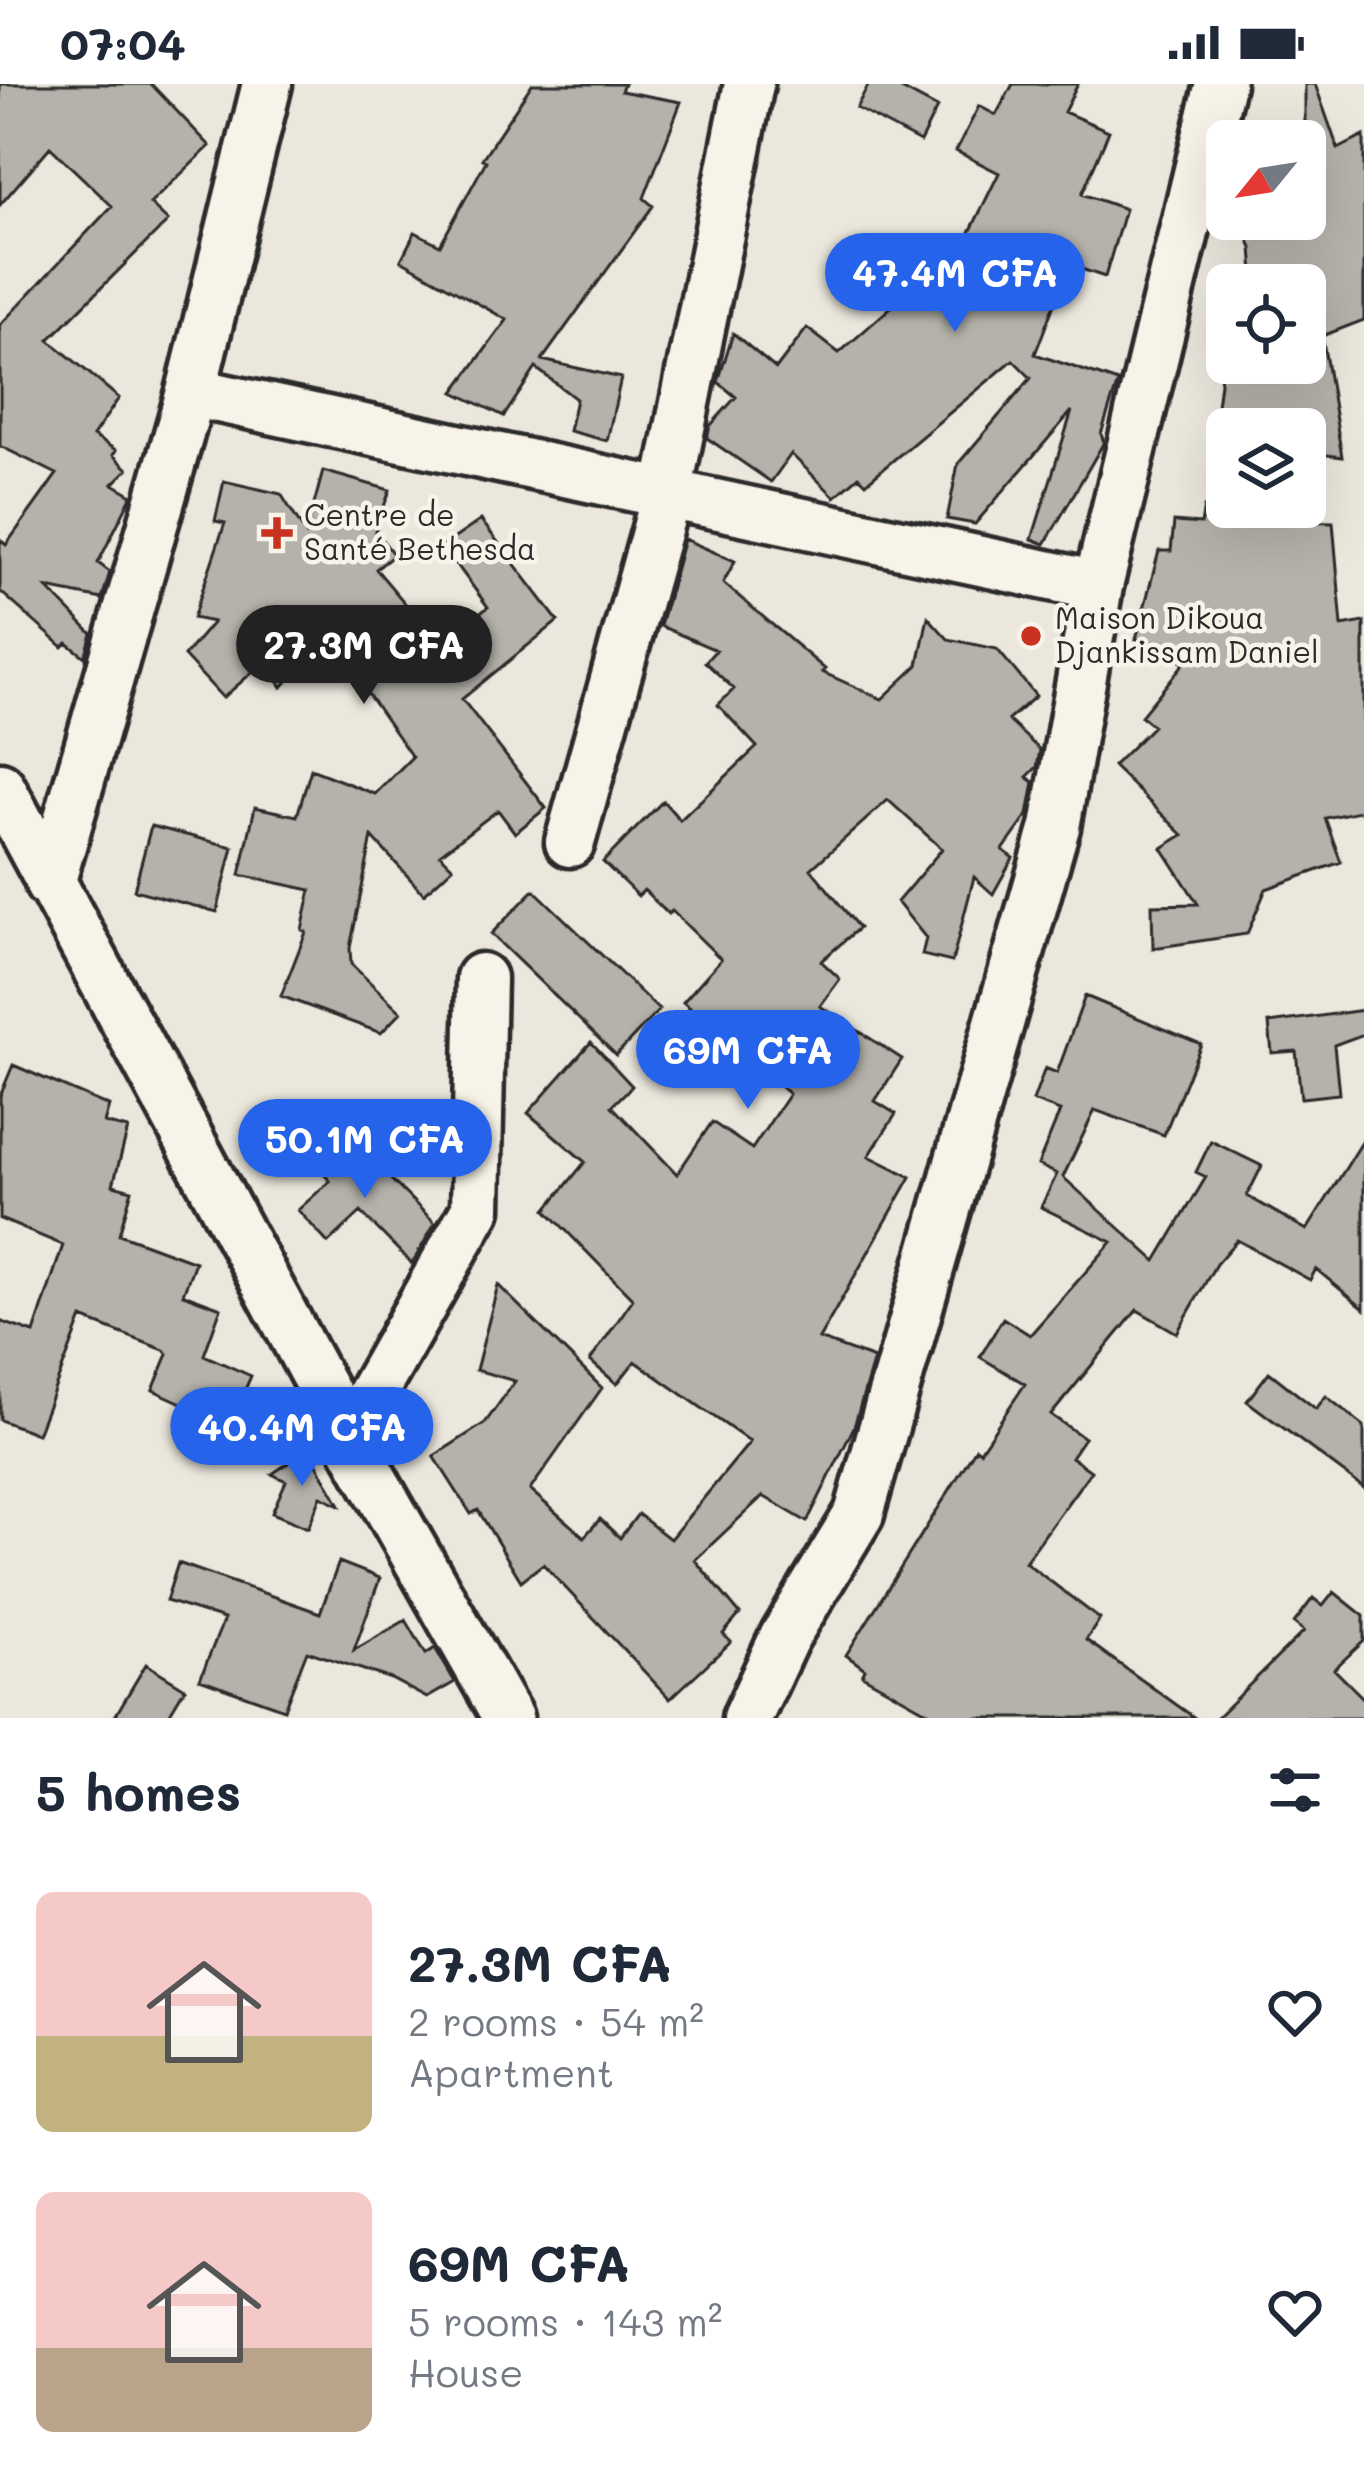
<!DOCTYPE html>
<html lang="en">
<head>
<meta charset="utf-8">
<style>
	:root { --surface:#fff; --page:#f6f6f7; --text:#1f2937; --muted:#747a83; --accent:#2563eb }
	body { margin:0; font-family:Mali,sans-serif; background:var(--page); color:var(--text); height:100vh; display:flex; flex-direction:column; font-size:45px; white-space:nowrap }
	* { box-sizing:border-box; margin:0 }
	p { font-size:39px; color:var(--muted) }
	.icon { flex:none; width:66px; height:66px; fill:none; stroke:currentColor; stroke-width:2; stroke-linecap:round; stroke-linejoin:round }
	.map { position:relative; height:1634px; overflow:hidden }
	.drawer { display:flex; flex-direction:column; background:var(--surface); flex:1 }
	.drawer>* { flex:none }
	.needle { width:78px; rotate:240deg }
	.buttons { position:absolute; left:1206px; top:36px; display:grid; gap:24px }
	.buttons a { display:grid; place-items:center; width:120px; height:120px; border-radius:18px; background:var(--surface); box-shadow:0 12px 48px #0002; font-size:60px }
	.price { position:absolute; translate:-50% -102px; padding:0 27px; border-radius:42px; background:var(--accent); color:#fff; font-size:39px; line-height:78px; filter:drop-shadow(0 3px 6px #0008) }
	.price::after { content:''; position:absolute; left:50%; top:72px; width:36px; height:27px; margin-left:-18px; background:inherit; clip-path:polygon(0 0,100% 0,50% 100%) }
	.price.current { background:#222; color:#fff }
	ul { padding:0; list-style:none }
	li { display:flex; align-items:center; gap:36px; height:300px; padding:0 36px }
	li span { display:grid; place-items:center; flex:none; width:336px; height:240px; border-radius:18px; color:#555 }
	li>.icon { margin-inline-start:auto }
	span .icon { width:144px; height:144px; fill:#fffc; stroke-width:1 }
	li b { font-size:51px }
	h2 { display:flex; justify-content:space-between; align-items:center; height:144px; padding:0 36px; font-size:51px }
	.status { display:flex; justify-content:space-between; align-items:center; height:84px; padding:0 60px; background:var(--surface); direction:ltr }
	.status svg { height:33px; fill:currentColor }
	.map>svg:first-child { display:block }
	.building { fill:#b5b2ab; stroke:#2b2b2b; stroke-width:3 }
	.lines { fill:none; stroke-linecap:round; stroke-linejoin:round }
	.minor-casing { stroke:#2b2b2b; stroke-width:57 }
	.minor { stroke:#f7f3e8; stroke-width:48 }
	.poi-dot { fill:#c8321e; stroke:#f7f3e8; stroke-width:4.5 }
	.labels { text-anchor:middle; stroke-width:9; stroke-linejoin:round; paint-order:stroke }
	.poi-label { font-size:30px; fill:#2b2b2b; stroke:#f7f3e8; text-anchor:start }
</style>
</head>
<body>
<div class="status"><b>07:04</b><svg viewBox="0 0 49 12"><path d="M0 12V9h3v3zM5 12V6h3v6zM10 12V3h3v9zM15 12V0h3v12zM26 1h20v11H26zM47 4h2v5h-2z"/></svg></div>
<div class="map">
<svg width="1364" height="1634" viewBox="0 0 1364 1634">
	<rect width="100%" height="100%" fill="#ebe7dd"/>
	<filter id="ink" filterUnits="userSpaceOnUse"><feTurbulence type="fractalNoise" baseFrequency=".00833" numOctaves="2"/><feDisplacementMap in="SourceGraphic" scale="24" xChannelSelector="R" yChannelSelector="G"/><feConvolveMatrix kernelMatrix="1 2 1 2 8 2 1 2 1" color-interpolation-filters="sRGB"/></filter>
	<g filter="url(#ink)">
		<path class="building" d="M0 0H151L210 62 150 120 168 137 49 256 119 314 93 352 116 366 113 371 128 385 113 400 132 411 98 479 110 488 102 515 47 504 92 550 85 573 67 559 63 563 0 507V455L6 461 57 390 0 362V241L112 122 50 63 0 121Z
			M532 0H624L621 7 681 18 644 114 653 122 542 276 621 294 607 357 569 347 576 315 536 284 504 332 454 308 507 236 401 176 415 148 440 161 486 77 482 75Z
			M869 0H892L937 24 920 58 856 24Z
			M1013 0H1078L1064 28 1109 47 1082 110 1125 125 1105 193 1069 181 1035 270 1118 298 1101 350 1104 358 1045 460 1032 455 1072 327 975 440 947 435 958 380 1031 294 1013 276 866 399 859 392 835 413 791 370 771 398 707 354 710 342 736 313 718 298 733 249 776 285 807 244 839 269 941 179 952 185 999 89 956 67 979 22 996 31Z
			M1305 0H1315L1338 65 1364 52V236L1325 251 1307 201H1255L1252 164 1241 135H1305Z
			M1323 257 1342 373 1305 368V345H1214L1222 283 1249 286 1250 279H1305V258Z
			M323 387 390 406 375 447 394 471 376 485 441 562 488 523 443 462 481 436 558 537 462 615 546 724 515 749 498 726 440 770 453 783 424 810 372 753 350 864 351 880 401 928 381 949 281 912 306 848 302 846 311 806 240 791 255 723 297 732 311 685 375 710 412 673 327 552 282 603 265 577 223 614 184 572 213 538 193 534 225 439 215 437 224 397 281 410 306 450Z
			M1204 423H1246L1243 436 1333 438 1342 542 1364 538V726L1325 734 1341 778 1266 805 1247 850 1153 864 1152 821 1198 820 1162 764 1183 751 1113 682 1153 642 1141 632 1185 578 1159 572 1162 561 1136 555 1159 467H1171L1174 438 1201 440Z
			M684 455 735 477 723 499 825 585 822 588 882 615 918 581 928 533 948 555 997 565 1036 612 1008 636 1040 666 1037 683 1027 693 1034 698 1028 731 1003 766 1013 774 993 810 974 793 952 878 922 871 926 854 897 818 942 765 888 716 811 785 859 844 821 877 840 895 820 922 902 975 875 1017 896 1030 869 1072 911 1093 819 1255 874 1275 854 1343 807 1438 763 1412 695 1476 740 1530 723 1550 731 1558 670 1615 543 1480 521 1497 478 1426 471 1430 434 1372 485 1339 515 1297 476 1286 498 1201 602 1304 530 1406 584 1453 600 1435 620 1454 638 1430 670 1455 750 1358 635 1277 617 1300 590 1277 633 1215 546 1126 585 1078 528 1029 591 958 632 1002 612 1022 677 1090 712 1038 752 1065 789 1010 683 918 721 875 672 827 668 830 644 806 638 812 603 778 663 717 680 736 757 663 718 621 734 605 705 578 716 566 660 542Z
			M151 742 233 763 217 828 134 806Z
			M534 806 659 926 616 971 491 850Z
			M1085 912 1201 960 1164 1051 1095 1026 1063 1093 1156 1177 1206 1093 1196 1088 1211 1057 1262 1082 1247 1112 1307 1146 1364 1055V1225L1316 1185 1310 1196 1237 1156 1216 1180 1177 1249 1137 1226 1051 1331 1084 1354 1071 1373 1091 1387 1025 1478 1100 1535 1086 1556 1195 1634H939L862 1591 865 1585 846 1571 976 1364 980 1367 1025 1300 980 1273 1003 1234 1030 1251 1112 1158 1041 1123 1057 1090 1038 1081 1060 1027 1033 1017 1045 984 1057 989Z
			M1364 926V950L1334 961 1339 1010 1301 1014 1296 967 1272 969 1269 939Z
			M13 981 109 1022 104 1039 128 1045 113 1101 132 1106 119 1150 195 1178 183 1210 221 1224 204 1271 251 1292 240 1317 267 1329 246 1378 228 1370 224 1379 192 1364 206 1330 153 1306 168 1270 164 1266 82 1234 37 1350 0 1336V1237L34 1249 63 1161 0 1135V1012Z
			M346 1051 435 1139 412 1180 361 1128 328 1159 298 1126 330 1097 314 1079Z
			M1269 1288 1316 1325 1326 1312 1364 1342V1404L1247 1317Z
			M304 1357 340 1421 321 1412 308 1444 272 1429 286 1397 272 1390 297 1373Z
			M339 1478 380 1494 354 1566 406 1536 426 1570 435 1564 455 1598 427 1614 391 1595 307 1567 284 1625 200 1595 224 1535 166 1517 178 1479 320 1529Z
			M1334 1508 1364 1532V1557L1334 1585 1364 1615V1634H1216L1304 1547 1294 1539 1313 1514 1323 1522Z
			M146 1580 185 1604 167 1634H114Z"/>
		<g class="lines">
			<defs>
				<path id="minor" d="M191 308 1098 502
					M0 703 348 1352 508 1634
					M570 758 667 409 749 0
					M50 800 191 308 267 0
					M348 1352 476 1125 481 894
					M747 1634 784 1554 859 1430 1055 743 1098 502 1220 0"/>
			</defs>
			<use href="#minor" class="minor-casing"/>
			<use href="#minor" class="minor"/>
		</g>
	</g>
	<g class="poi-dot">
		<path d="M271 431h12v12h12v12h-12v12h-12v-12h-12v-12h12z"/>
		<circle cx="1031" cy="552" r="12"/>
	</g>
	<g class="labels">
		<g class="poi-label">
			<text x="304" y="442">Centre de<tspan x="304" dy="34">Santé Bethesda</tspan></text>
			<text x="1055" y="545">Maison Dikoua<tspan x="1055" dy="34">Djankissam Daniel</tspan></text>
		</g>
	</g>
</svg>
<div class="buttons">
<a><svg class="needle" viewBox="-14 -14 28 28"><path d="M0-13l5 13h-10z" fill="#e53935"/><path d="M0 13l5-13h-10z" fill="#747a83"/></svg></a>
<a><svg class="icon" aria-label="locate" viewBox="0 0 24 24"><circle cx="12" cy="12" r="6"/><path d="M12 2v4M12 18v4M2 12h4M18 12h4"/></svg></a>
<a><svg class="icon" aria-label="layers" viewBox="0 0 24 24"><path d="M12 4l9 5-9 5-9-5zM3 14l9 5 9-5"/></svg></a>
</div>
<b class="price" style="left:955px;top:251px">47.4M CFA</b>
<b class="price current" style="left:364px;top:623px">27.3M CFA</b>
<b class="price" style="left:748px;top:1028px">69M CFA</b>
<b class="price" style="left:365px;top:1117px">50.1M CFA</b>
<b class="price" style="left:302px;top:1405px">40.4M CFA</b>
</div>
<section class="drawer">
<h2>5 homes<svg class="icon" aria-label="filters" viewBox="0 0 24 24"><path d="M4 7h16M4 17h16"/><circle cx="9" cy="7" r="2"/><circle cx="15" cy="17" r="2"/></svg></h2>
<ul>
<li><span style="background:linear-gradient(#f6c9c9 60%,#c2b280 0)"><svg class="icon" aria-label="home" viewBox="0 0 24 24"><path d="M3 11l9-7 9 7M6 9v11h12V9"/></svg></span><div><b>27.3M CFA</b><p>2 rooms · 54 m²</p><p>Apartment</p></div><svg class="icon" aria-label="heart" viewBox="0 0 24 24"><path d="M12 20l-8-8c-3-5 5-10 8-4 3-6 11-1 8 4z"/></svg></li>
<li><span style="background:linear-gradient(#f6c9c9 65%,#b9a48a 0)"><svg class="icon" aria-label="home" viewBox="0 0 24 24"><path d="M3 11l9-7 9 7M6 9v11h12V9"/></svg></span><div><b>69M CFA</b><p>5 rooms · 143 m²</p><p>House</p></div><svg class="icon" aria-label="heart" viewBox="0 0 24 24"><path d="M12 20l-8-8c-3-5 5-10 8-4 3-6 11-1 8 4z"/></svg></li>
</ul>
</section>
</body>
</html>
